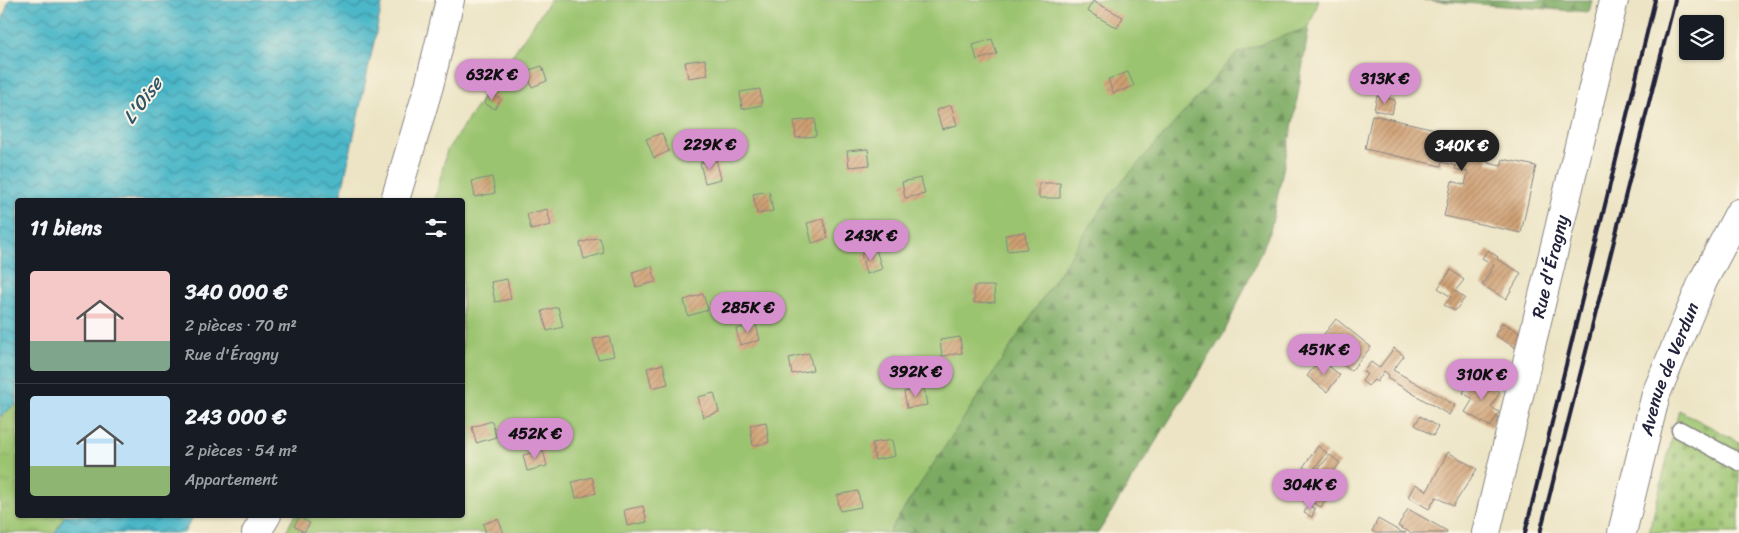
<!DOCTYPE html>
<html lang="fr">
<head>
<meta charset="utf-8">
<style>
	:root { --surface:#171b24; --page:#20242c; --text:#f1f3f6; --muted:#9ea1a6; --line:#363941; --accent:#d690ce }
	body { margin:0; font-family:Sriracha,sans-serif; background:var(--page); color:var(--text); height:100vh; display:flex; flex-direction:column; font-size:19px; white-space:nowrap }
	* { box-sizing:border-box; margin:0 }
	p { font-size:16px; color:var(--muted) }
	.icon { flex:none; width:28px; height:28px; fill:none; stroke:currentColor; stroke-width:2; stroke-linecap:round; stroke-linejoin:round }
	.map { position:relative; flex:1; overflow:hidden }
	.drawer { position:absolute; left:15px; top:198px; width:450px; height:320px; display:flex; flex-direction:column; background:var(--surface); border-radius:5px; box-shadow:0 1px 4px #0004 }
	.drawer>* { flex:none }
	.buttons { position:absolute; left:1679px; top:15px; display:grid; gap:10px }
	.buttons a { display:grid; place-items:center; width:45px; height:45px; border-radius:5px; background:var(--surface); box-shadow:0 1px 4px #0004; font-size:25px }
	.price { position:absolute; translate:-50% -42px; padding:0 11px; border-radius:18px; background:var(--accent); color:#111; font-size:16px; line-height:32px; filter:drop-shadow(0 1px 2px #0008) }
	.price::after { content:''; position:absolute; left:50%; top:30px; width:15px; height:11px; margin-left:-8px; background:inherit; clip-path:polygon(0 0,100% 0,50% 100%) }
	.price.active { background:#222; color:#fff }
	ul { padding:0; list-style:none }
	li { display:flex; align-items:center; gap:15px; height:125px; padding:0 15px }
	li+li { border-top:1px solid var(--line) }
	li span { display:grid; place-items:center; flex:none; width:140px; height:100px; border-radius:5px; color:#555 }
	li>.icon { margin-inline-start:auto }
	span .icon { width:60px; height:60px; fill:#fffc; stroke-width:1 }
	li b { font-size:21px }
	h2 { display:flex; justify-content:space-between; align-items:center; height:60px; padding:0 15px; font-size:21px }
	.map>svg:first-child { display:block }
	.grass { fill:url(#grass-tufts); stroke:#5e7356 }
	.forest { fill:url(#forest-firs); stroke:#4f664e }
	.cemetery { fill:url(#cemetery-stones); stroke:#5e7356 }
	.garden { fill:#9bc470; stroke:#5e7356 }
	.water { fill:url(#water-waves); stroke:#366c82 }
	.building { fill:url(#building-hatch) }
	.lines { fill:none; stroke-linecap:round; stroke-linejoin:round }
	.service-casing { stroke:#878380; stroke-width:19 }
	.minor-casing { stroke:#878380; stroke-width:30 }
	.secondary-casing { stroke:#878380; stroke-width:30 }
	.service { stroke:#fff; stroke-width:16 }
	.minor { stroke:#fff; stroke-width:28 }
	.secondary { stroke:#fff; stroke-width:28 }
	.rail { stroke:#22223b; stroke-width:4 }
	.labels { text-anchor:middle; stroke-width:4; stroke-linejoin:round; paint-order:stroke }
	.street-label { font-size:18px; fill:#22223b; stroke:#fcf5e5 }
	.water-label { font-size:19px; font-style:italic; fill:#30566c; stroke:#fcf5e5 }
</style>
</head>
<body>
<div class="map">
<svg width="1739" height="533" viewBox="0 0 1739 533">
	<defs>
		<pattern id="grass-tufts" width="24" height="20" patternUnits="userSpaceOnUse" patternTransform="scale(1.25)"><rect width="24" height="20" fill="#9bc470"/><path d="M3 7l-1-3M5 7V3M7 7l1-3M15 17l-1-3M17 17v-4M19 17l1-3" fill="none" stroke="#85a862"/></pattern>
		<pattern id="forest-firs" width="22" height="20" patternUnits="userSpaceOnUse" patternTransform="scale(1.25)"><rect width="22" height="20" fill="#7caa62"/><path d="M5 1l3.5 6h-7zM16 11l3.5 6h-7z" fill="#658a52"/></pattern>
		<pattern id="cemetery-stones" width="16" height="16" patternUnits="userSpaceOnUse" patternTransform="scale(1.25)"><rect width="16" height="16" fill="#9bc470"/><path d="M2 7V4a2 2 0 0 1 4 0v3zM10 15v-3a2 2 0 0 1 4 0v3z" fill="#85a862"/></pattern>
		<pattern id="water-waves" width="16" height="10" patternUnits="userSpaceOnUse" patternTransform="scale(1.25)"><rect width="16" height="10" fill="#4bb7c8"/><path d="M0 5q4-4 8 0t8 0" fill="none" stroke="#3e94a4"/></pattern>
		<pattern id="building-hatch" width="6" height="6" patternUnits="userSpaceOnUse" patternTransform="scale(1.25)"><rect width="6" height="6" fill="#cfa074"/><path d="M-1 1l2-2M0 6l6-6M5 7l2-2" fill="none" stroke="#a88260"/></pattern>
	</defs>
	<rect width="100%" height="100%" fill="#fcf5e5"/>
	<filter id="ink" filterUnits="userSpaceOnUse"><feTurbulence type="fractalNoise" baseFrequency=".02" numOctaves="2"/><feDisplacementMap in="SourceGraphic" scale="10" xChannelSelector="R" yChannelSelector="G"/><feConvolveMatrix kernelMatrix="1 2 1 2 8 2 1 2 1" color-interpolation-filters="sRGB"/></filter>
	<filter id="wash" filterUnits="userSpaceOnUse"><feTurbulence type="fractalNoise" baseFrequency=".0096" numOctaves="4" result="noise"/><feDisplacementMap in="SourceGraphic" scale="20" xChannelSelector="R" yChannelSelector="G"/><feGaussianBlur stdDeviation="1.12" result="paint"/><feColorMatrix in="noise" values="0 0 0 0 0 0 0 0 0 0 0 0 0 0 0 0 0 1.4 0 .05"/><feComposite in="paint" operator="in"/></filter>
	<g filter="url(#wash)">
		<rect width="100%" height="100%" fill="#ece4c4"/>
		<path class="grass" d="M17 403 18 515H65L55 533H0V417Z"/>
		<path class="forest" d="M1422 0H1592L1589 12Z
			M1309 27 1294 118 1270 232 1223 335 1098 533H888L1111 194 1237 53Z"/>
		<path class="cemetery" d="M1679 410 1739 442V533H1649Z"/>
		<path class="garden" d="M550 0H1319L1309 27 1237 53 1111 194 888 533H285L295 515H462V200H435L447 150Z"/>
		<path class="water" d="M9 0H383L340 200H18L17 403 0 417V27Z
			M65 515H194L184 533H55Z"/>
		<g id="blocks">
			<path class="building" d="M1093 1 1123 17 1117 28 1087 11Z
				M992 39 997 54 977 60 973 45Z
				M705 59 708 75 688 78 685 62Z
				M542 66 547 81 532 87 526 71Z
				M1128 72 1134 86 1113 93 1108 79Z
				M760 89 762 105 742 109 740 92Z
				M490 93 501 99 495 109 484 103Z
				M1377 96 1395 100 1392 114 1374 110Z
				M951 105 957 125 942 129 936 110Z
				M1372 115 1449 132 1448 138 1462 141 1463 136 1489 139 1488 163 1501 166 1503 159 1536 166 1521 233 1444 216 1452 181 1465 185 1468 172 1455 169 1456 166 1442 162 1441 166 1365 149Z
				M815 119 816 136 796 138 794 121Z
				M662 133 669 151 654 158 646 139Z
				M868 149 870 165 849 167 847 151Z
				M716 159 721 179 705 183 700 163Z
				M492 177 495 193 475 197 472 181Z
				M921 178 925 194 905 198 902 182Z
				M1039 183H1060V198H1039Z
				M769 191 773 211 757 214 753 194Z
				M547 209 551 225 531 230 527 214Z
				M823 219 828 238 812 243 807 223Z
				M1025 232 1027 249 1007 251 1005 235Z
				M596 238H600L604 253 584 259 580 243Z
				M876 249 882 269 866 274 861 254Z
				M1488 250 1498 257 1497 259 1521 273 1506 299 1482 285 1494 265 1482 258Z
				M652 266 656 282 636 287 632 272Z
				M1451 270 1464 280 1455 291 1465 298 1455 311 1444 305 1451 297 1438 288Z
				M507 279 511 299 495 302 491 282Z
				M974 286H994L995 302 974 303Z
				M703 294 708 310 688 316 684 300Z
				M558 307 563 327 547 331 542 311Z
				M1336 319 1371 347 1351 371 1316 344Z
				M1502 322 1520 333 1516 348 1495 335Z
				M756 324 760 340 740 345 736 329Z
				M609 336 614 356 598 359 593 339Z
				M960 337 962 353 942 356 940 340Z
				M1394 348 1404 356 1393 370 1455 405 1449 415 1387 378 1389 375 1384 371 1377 382 1374 380 1368 386 1362 381 1367 374 1363 372 1371 362 1379 368Z
				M809 353 813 370 792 374 789 358Z
				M1320 359 1340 375 1327 392 1307 376Z
				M663 364 668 384 652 388 647 368Z
				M1472 376 1500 392 1491 407 1499 412 1491 427 1465 412 1473 399 1463 393Z
				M924 388 927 405 907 408 904 392Z
				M714 393 719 412 703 417 698 397Z
				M1420 416 1438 427 1433 436 1415 425Z
				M492 421 496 437 476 443 472 427Z
				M766 422 769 442 753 446 750 425Z
				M892 440 895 456 875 460 872 443Z
				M1318 446 1327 453 1311 473 1303 467Z
				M543 450 547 466 527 471 523 455Z
				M1448 452 1477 469 1453 506 1436 497 1429 509 1408 497 1415 484 1427 491Z
				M1330 455 1340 463 1324 484 1331 490 1321 507 1297 494Z
				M592 477 596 493 576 498 572 482Z
				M858 491 861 507 840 511 837 495Z
				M1308 505 1315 509 1312 517 1304 513Z
				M643 506 647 522 627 526 624 510Z
				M1408 509 1447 531 1446 533H1411L1398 526Z
				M299 517 310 523 304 532 294 526Z
				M498 519 504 533H486L483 524Z
				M1378 519 1401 532 1406 533H1375L1372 531Z"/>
		</g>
	</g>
	<g filter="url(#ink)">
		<use href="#blocks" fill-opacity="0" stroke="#878380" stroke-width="1"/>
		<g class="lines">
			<defs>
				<path id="service" d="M1680 430 1739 462"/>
				<g id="minor">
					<path d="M395 200 429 86 450 0"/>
					<path d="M256 533 267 515"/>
					<path id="s1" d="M1486 533 1614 0"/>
				</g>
				<g id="secondary">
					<path id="s2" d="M1622 533 1656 394 1703 281 1739 213"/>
				</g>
			</defs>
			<use href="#service" class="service-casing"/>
			<use href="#minor" class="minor-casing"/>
			<use href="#secondary" class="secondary-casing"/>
			<use href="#service" class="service"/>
			<use href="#minor" class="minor"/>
			<use href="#secondary" class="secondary"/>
			<path class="rail" d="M1525 533 1655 0
				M1540 533 1675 0"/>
		</g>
	</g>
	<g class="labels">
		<g class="street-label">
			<text dy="6" stroke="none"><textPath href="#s1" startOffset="274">Rue d'Éragny</textPath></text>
			<text dy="6" stroke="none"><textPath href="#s2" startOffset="171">Avenue de Verdun</textPath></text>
		</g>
		<g class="water-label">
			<text transform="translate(142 100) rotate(-53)" y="7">L'Oise</text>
		</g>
	</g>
</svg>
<div class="buttons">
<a><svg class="icon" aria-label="layers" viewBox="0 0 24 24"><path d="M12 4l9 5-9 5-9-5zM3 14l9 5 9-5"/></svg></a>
</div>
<b class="price" style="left:492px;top:101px">632K €</b>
<b class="price" style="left:1385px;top:105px">313K €</b>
<b class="price" style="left:710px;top:171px">229K €</b>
<b class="price active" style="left:1462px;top:172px">340K €</b>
<b class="price" style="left:871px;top:262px">243K €</b>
<b class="price" style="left:748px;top:334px">285K €</b>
<b class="price" style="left:1324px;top:376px">451K €</b>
<b class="price" style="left:916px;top:398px">392K €</b>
<b class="price" style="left:1482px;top:401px">310K €</b>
<b class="price" style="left:535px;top:460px">452K €</b>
<b class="price" style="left:1310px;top:511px">304K €</b>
<section class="drawer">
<h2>11 biens<svg class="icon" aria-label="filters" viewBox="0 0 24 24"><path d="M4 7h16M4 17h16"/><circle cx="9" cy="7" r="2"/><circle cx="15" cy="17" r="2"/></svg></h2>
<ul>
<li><span style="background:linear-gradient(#f6c9c9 70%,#7fa58c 0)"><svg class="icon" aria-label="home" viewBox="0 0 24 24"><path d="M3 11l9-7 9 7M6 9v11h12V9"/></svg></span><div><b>340 000 €</b><p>2 pièces · 70 m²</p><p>Rue d'Éragny</p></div></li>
<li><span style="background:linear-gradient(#bfe0f5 70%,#8fb573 0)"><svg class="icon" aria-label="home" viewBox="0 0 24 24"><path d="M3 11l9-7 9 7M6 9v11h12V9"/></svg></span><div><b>243 000 €</b><p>2 pièces · 54 m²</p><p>Appartement</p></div></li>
</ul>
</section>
</div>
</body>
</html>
